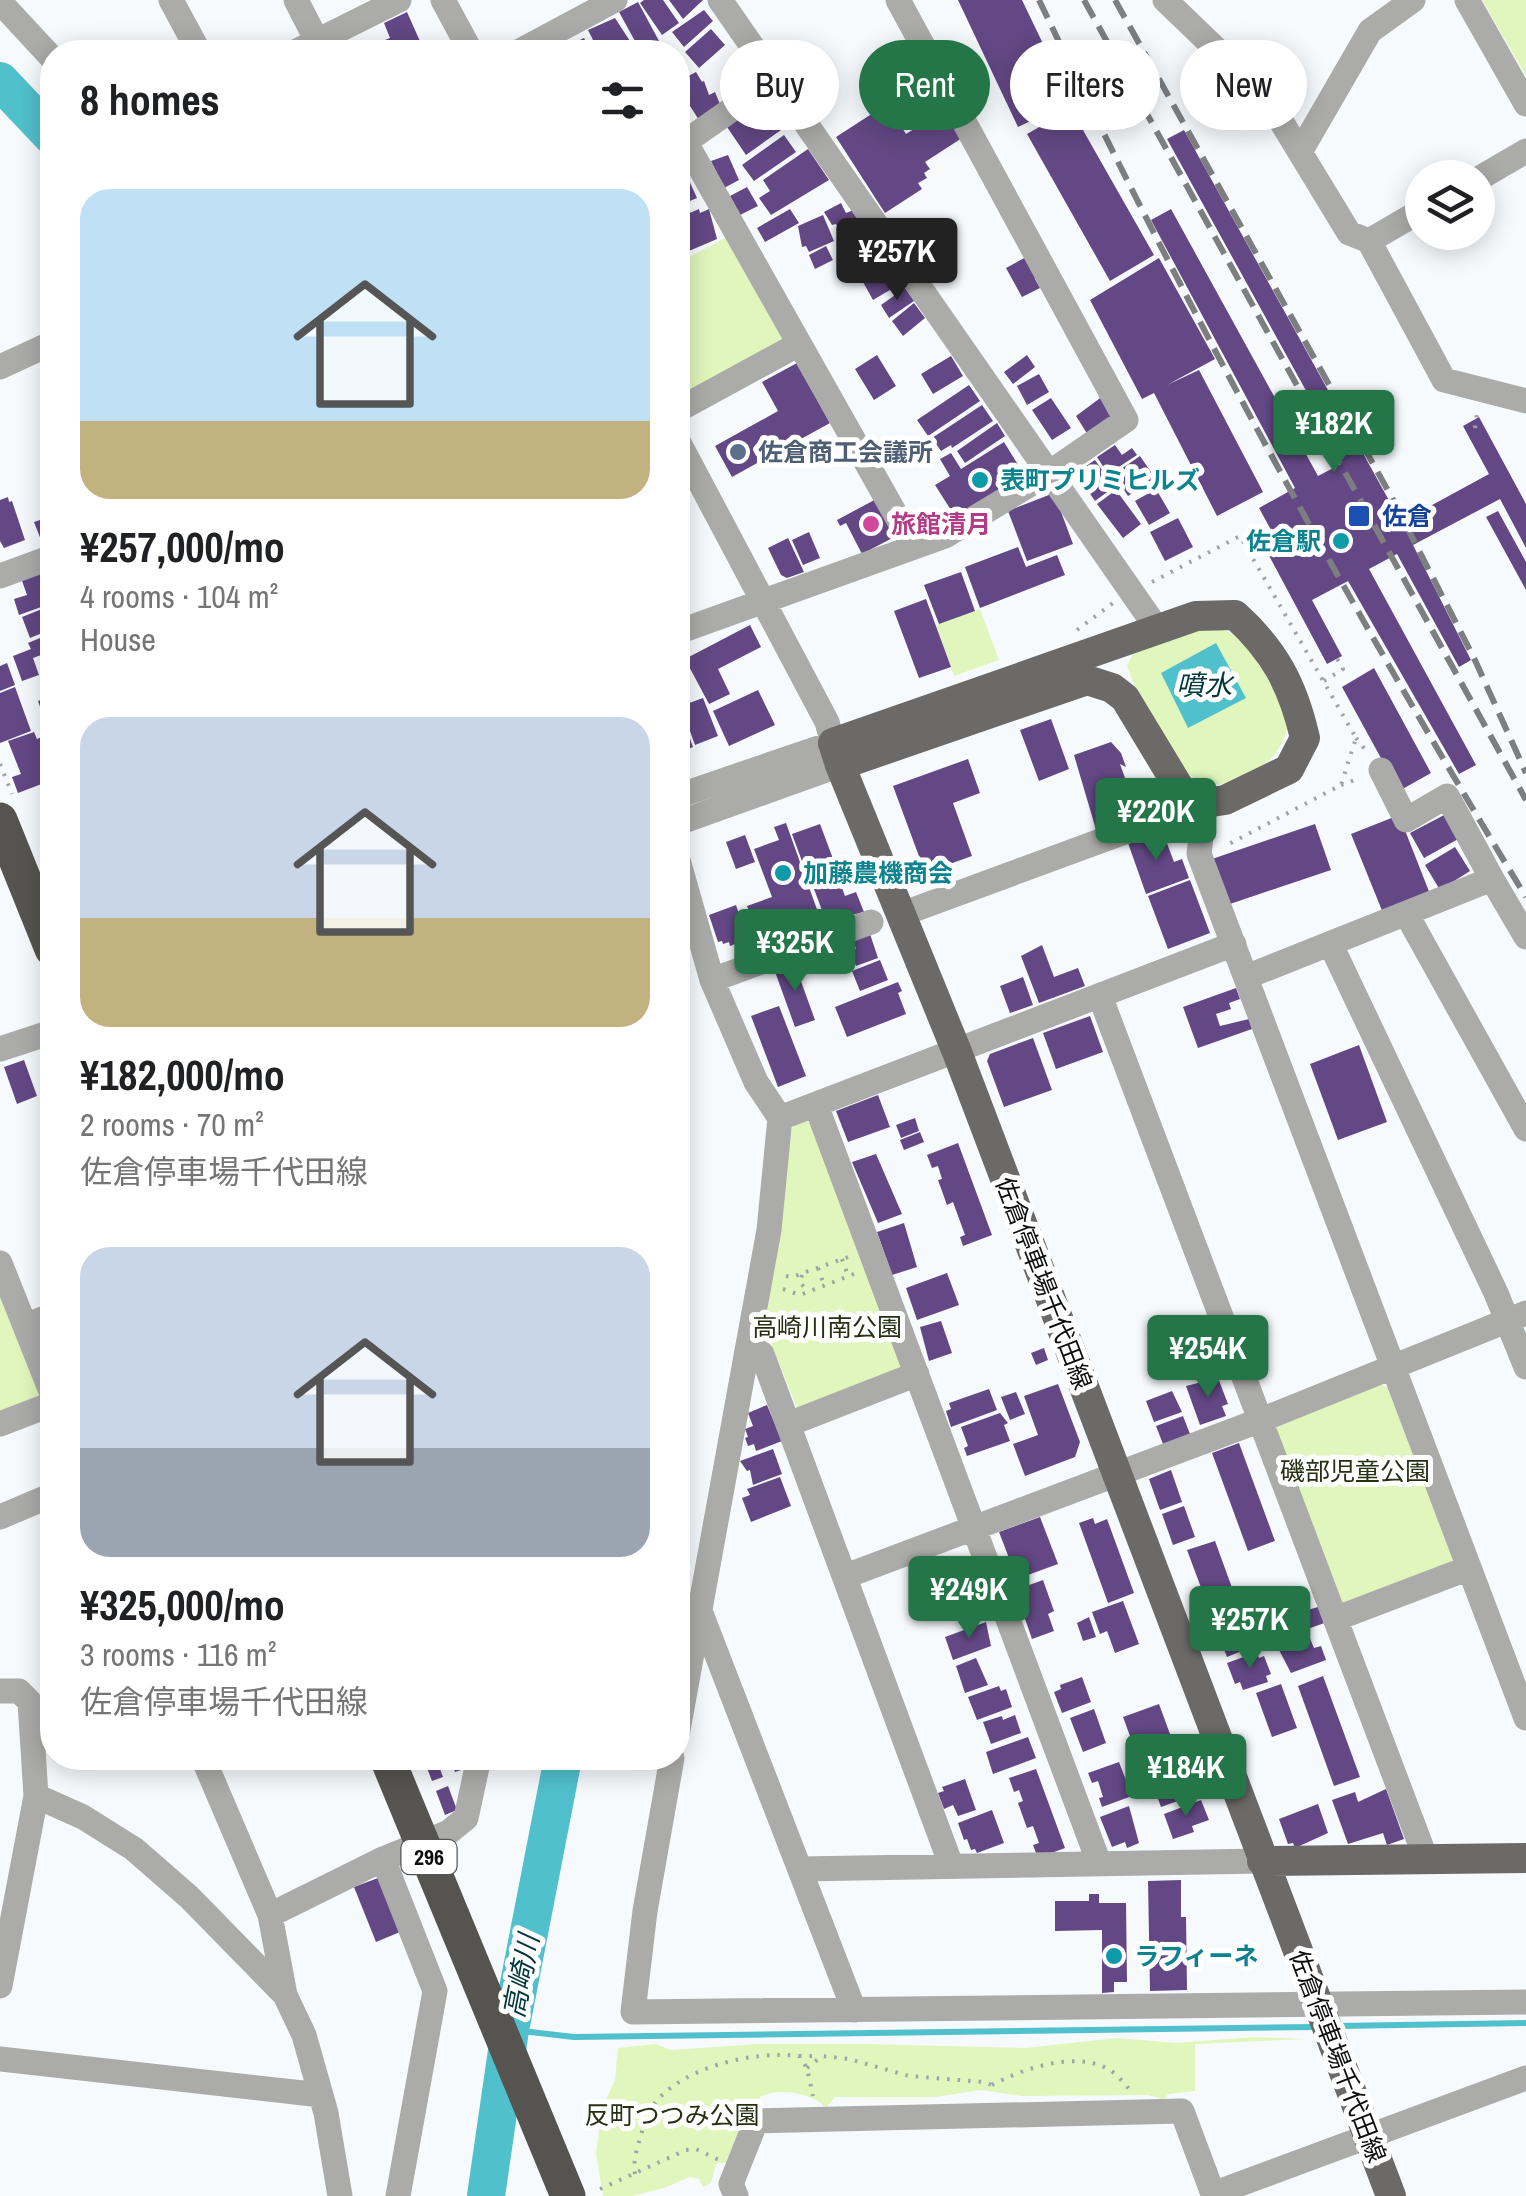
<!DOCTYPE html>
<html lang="en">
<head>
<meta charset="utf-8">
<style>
	:root { --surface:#fff; --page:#f6f6f6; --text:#202124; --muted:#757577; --accent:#247648 }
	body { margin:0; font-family:"Archivo Narrow","Noto Sans JP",sans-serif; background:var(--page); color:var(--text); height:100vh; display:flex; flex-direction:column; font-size:38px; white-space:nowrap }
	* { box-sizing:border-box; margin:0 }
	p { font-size:32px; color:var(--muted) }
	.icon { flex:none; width:55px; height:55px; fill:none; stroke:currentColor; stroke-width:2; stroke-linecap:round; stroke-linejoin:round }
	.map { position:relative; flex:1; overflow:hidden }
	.sheet { position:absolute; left:40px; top:40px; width:650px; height:1730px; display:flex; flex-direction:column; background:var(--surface); border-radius:40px; box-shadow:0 5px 25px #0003 }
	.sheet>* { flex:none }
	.top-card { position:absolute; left:720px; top:40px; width:655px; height:90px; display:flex; gap:20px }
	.tools { position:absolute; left:1405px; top:160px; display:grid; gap:20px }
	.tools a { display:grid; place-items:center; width:90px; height:90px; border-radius:50%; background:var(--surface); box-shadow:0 5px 25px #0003; font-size:50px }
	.price { position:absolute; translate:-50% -85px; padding:0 22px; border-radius:10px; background:var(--accent); color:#fff; font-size:32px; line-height:65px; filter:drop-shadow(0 2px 5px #0008) }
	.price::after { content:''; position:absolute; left:50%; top:60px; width:30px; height:22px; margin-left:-15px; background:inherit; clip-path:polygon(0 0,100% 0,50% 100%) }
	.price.selected { background:#222; color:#fff }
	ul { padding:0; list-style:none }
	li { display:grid; align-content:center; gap:20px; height:530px; padding:0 40px }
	li span { display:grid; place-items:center; height:310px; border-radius:30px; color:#555 }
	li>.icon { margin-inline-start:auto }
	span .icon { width:180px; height:180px; fill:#fffc; stroke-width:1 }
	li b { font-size:42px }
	h2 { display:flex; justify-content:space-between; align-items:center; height:120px; padding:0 40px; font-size:42px }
	.chip { padding:0 35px; border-radius:45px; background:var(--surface); box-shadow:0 5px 25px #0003; font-size:35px; line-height:90px }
	.chip.selected { background:var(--accent); color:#fff }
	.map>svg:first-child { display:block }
	.green { fill:#e0f6bc }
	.water { fill:#51c0cd }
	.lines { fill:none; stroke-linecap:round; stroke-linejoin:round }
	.stream { stroke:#51c0cd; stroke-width:6 }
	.river { stroke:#51c0cd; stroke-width:38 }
	.building { fill:#634885 }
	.path { stroke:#a1a4a6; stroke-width:4; stroke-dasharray:2.5 8; stroke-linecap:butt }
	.minor { stroke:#ababa9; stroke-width:25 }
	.major { stroke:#6b6a68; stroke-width:30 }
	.highway { stroke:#555451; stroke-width:35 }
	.rail { stroke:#7c7e80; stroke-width:6; stroke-dasharray:20 10; stroke-linecap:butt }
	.service-dot { fill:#5c6f8a; stroke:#fff; stroke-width:4 }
	.culture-dot { fill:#0f9aa8; stroke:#fff; stroke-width:4 }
	.transit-dot { fill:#1a4fb4; stroke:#fff; stroke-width:4 }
	.hotel-dot { fill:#d1479c; stroke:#fff; stroke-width:4 }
	.labels { text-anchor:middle; stroke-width:10; stroke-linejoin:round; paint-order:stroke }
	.shield { fill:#fff; stroke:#565657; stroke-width:2.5 }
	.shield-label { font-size:22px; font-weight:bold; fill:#0d0e0f }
	.service-label { font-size:25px; font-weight:bold; fill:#4e5e75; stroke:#fff; text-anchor:start }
	.culture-label { font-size:25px; font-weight:bold; fill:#0d838f; stroke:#fff; text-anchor:start }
	.transit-label { font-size:25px; font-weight:bold; fill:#164399; stroke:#fff; text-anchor:start }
	.hotel-label { font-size:25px; font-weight:bold; fill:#b23c85; stroke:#fff; text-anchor:start }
	.street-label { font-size:25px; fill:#0d0e0f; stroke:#fff }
	.park-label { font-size:25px; fill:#263112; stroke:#fff }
	.water-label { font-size:28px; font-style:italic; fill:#00373d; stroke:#fff }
</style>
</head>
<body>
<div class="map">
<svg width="1526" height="2196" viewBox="0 0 1526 2196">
	<rect width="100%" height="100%" fill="#f7fafd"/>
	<path class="green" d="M1482 0H1526V76Z
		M729 236 785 333 781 346 691 396 678 380V263Z
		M980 609 999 660 954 676 936 625Z
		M1206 626C1238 630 1249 646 1263 671 1272 687 1289 708 1287 727 1282 765 1226 799 1193 777 1166 760 1138 696 1127 666L1135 650Z
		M807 1121 815 1126 903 1373 798 1410 765 1328 792 1129 795 1123Z
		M0 1288 45 1395 0 1419Z
		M1376 1382 1388 1388 1453 1559 1445 1573 1341 1605 1273 1431 1278 1421Z
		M1255 2037 1306 2039 1195 2044V2091L1168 2094 1161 2105 1159 2098 1148 2095 1021 2096 981 2090 935 2097H835L826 2108C813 2093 778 2087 760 2097L733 2143 734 2163H717C711 2173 716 2184 703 2187L699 2179 690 2177 664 2188 632 2196H603L596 2153 602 2109 615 2080 618 2048 656 2044 670 2050 758 2044H866L1026 2048 1117 2038 1177 2043Z"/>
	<path class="water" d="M1216 643 1246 698 1188 728 1161 673Z"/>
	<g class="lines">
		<path class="stream" d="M1337 2026 1526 2023
			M513 2030 574 2037 1315 2027"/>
		<path class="river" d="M0 81 52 136
			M486 2196 510 2030 563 1758"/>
	</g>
	<path class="building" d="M644 0H663L679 23 662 35 640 3Z
		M669 0H703L683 19Z
		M958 0H1022L1071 102 1018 127Z
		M638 2 665 52H641L619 12Z
		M704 10 713 21 684 47 672 32Z
		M407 12 423 48 413 52H385L380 42 390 38 384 23Z
		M615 18 637 52H599L588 30Z
		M711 29 725 45 699 68 685 52Z
		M584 38 591 52H554Z
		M904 41 924 75 885 98 865 64Z
		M696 72 702 82 704 81 709 95 715 92 722 109 699 120 681 92 684 90 679 81Z
		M925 79 940 111 908 128 892 95Z
		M769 98 788 125 746 155 727 127Z
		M887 104 906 134 944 110 962 138 925 162 930 169 924 173 927 178 918 183 922 189 885 213 836 137Z
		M1071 109 1154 255 1110 281 1027 134Z
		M1184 130 1401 522 1489 474 1463 426 1479 417 1526 504V548L1500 499 1413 545 1471 660 1459 667 1397 554 1369 569 1476 765 1459 774 1348 581 1312 600 1342 656 1327 664 1259 537 1271 530 1259 508 1295 488 1151 220 1171 209 1318 476 1341 464 1321 427 1325 425 1167 139Z
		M784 135 796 152 754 181 742 165Z
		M808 149 829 180 771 215 759 198 770 191 763 180Z
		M728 155 739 180 724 188 711 161Z
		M683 167 697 198 678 206V169Z
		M747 187 758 206 740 215 730 196Z
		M841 203 846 213 854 210 866 232 853 239 850 235 843 238 836 224 832 225 824 212Z
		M699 209 700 213 709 209 717 239 689 251 678 229V218Z
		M790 209 799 223 765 242 757 228Z
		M823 215 834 241 809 252 806 246 802 247 798 226Z
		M826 246 833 260 815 269 809 255Z
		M1028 256 1040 277 1035 279 1040 288 1022 297 1006 268Z
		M1159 258 1215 359 1167 385 1199 370 1263 492 1217 516 1154 393 1142 399 1090 300Z
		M890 266 900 284 873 300 863 282Z
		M905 288 914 301 889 318 881 305Z
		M914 303 925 318 903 336 892 321Z
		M877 355 896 386 874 400 855 369Z
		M1027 355 1035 367 1013 384 1004 372Z
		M951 356 963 376 933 394 921 374Z
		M797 363 830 423 732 477 715 446 778 411 762 382Z
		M1039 374 1049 392 1027 405 1017 386Z
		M969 385 980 401 928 436 917 420Z
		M1107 393 1114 416 1088 435 1076 416Z
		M1051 398 1071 428 1052 440 1032 410Z
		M982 405 993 421 952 448 951 445 941 451 932 438Z
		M997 423 1005 436 965 463 957 451Z
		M1004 442 1025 476 956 518 935 485 950 476 940 459 951 453 961 469Z
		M1115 445 1122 455 1132 448 1137 455 1108 474 1097 457Z
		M1140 456 1155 478 1128 496 1114 474Z
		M1095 460 1114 487 1095 501 1076 473Z
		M1156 489 1170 513 1149 525 1135 501Z
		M1116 490 1141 524 1123 538 1097 504Z
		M1054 493 1073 544 1027 561 1008 511Z
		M8 497 9 502 12 501 25 540 4 548 0 541V500Z
		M880 497 900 534 862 554 846 523 840 526 837 520Z
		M1498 511 1526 562V590L1486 517Z
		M52 516V542L43 545 34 522Z
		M1178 518 1193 547 1165 561 1150 532Z
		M809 532 820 558 803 565 792 540Z
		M788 538 804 572 787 578 781 575 768 548Z
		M1018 547 1026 567 1057 555 1065 575 980 608 965 567Z
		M45 569 49 581 52 580V603L19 615 14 599 27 595 21 578Z
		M961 572 975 611 939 624 924 585Z
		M926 599 951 667 919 678 894 611Z
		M52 605V629L30 638 22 617Z
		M750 625 761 647 718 669 730 694 709 704 685 659Z
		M52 633V651L33 658 39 675 22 681 13 656 31 649 28 643Z
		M7 663 15 685 0 691V666Z
		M1374 668 1431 773 1399 791 1342 687Z
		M15 687 31 731 0 743V693Z
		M758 690 775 725 729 746 713 711Z
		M52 695V722L46 724 38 701Z
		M703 698 718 736 695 745 681 706Z
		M678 706 693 747 678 753Z
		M1051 719 1069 769 1039 781 1020 730Z
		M34 732 37 739 44 736 52 780 18 793 12 777 21 774 8 741Z
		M1111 742 1121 753 1126 767 1120 764 1129 789 1134 787 1148 814 1097 833 1074 755Z
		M968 759 980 793 953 803 972 856 947 865 945 860 923 867 893 786Z
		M1446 814 1460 838 1424 858 1410 833Z
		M1399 815 1430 894 1383 913 1351 834Z
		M786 823 824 929 788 943 786 936 762 945 747 906 772 897 754 849 779 840 774 827Z
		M820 824 838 872 810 883 792 834Z
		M1315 824 1331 870 1227 905 1212 859Z
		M1162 830 1174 862 1182 859 1189 878 1146 894 1128 843Z
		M745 835 755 862 736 869 726 842Z
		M1455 847 1470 871 1440 890 1425 865Z
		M839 880 845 896 856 892 864 912 826 921 814 889Z
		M1190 880 1210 933 1168 949 1148 896Z
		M736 905 740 917 747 914 755 936 730 946 729 942 723 944 722 941 718 942 709 915Z
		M870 934 878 958 856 966 850 951 856 949 853 940Z
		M1042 945 1054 977 1078 968 1085 986 1039 1003 1021 956Z
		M880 960 888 980 860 991 852 971Z
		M794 962 815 1020 795 1027 774 969Z
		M1023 977 1033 1005 1010 1013 1000 986Z
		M898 982 902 991 898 993 906 1014 847 1037 835 1007Z
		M1236 988 1240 999 1229 1003 1231 1009 1216 1014 1220 1026 1249 1019 1252 1029 1198 1048 1183 1007Z
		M779 1006 806 1076 778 1087 751 1016Z
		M1090 1016 1103 1052 1056 1069 1043 1033Z
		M1033 1038 1052 1090 1004 1107 987 1061 990 1054Z
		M1359 1045 1387 1122 1338 1140 1310 1064Z
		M50 1048 52 1049V1096L41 1066 45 1064 40 1051Z
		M24 1060 37 1096 17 1104 4 1067Z
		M878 1095 890 1127 848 1142 836 1111Z
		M915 1118 919 1131 901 1138 896 1125Z
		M920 1132 924 1142 904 1150 900 1140Z
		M958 1143 992 1235 963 1246 960 1237 965 1235 953 1202 947 1205 938 1180 942 1179 938 1166 932 1168 927 1155Z
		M876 1154 902 1214 878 1223 852 1162Z
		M904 1223 917 1267 892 1275 877 1232Z
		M947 1273 959 1305 917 1320 906 1288Z
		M941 1321 952 1353 929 1361 920 1327Z
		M1044 1348 1048 1360 1036 1365 1031 1353Z
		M1218 1378 1228 1404 1222 1406 1226 1416 1200 1425 1186 1386Z
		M1058 1384 1080 1442 1075 1457 1025 1476 1013 1444 1038 1435 1024 1396Z
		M989 1389 997 1410 951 1427 946 1411 951 1409 949 1403Z
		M1172 1391 1182 1412 1154 1422 1146 1401Z
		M1016 1392 1025 1414 1010 1420 1001 1397Z
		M767 1405 782 1441 756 1451 754 1444 748 1446 745 1438 748 1437 745 1429 753 1426 748 1413Z
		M1000 1413 1008 1423 1004 1425 1010 1441 967 1456 964 1448 968 1446 961 1427Z
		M1183 1416 1190 1434 1163 1444 1156 1426Z
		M1239 1443 1275 1541 1248 1551 1212 1453Z
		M773 1449 782 1474 753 1485 750 1470 747 1471 740 1461Z
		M1171 1470 1182 1502 1160 1510 1149 1479Z
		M780 1477 791 1506 751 1522 742 1498 750 1495 747 1489Z
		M1184 1506 1195 1537 1173 1545 1162 1514Z
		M1040 1517 1058 1564 1017 1579 999 1532Z
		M1093 1518 1095 1524 1107 1519 1134 1593 1108 1603 1079 1523Z
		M1215 1541 1242 1615 1215 1625 1187 1550Z
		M1043 1580 1054 1611 1048 1614 1054 1631 1032 1639 1015 1590Z
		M1123 1601 1139 1644 1115 1653 1107 1631 1100 1634 1092 1612Z
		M1321 1606 1327 1622 1275 1641 1268 1622Z
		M1263 1612 1266 1618 1209 1639 1207 1633Z
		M1089 1617 1096 1637 1083 1641 1077 1623Z
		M986 1622 991 1646 953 1660 945 1637Z
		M1262 1628 1266 1641 1227 1657 1221 1642Z
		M1308 1634 1314 1648 1321 1646 1326 1660 1291 1673 1279 1650 1289 1646 1287 1642Z
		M1257 1652 1259 1658 1264 1656 1271 1674 1266 1676 1268 1682 1243 1690 1240 1682 1235 1684 1227 1663Z
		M976 1658 988 1685 965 1693 956 1666Z
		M1323 1676 1360 1777 1334 1786 1298 1686Z
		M1082 1677 1091 1702 1062 1713 1054 1692 1061 1689 1060 1685Z
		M1281 1684 1297 1728 1272 1737 1256 1693Z
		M999 1686 1001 1691 1006 1689 1012 1707 977 1720 968 1697Z
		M1159 1704 1174 1745 1138 1758 1123 1717Z
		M1094 1709 1106 1743 1083 1752 1070 1718Z
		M1015 1715 1021 1733 991 1744 983 1722 1002 1716 1003 1720Z
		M1028 1737 1036 1758 993 1774 986 1752Z
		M1193 1745 1199 1762 1172 1774 1176 1787 1199 1779 1203 1792 1161 1807 1145 1763Z
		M436 1758 443 1777 432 1781 424 1760Z
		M449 1758H467L470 1767 455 1772Z
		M1119 1762 1132 1796 1102 1807 1099 1798 1103 1797 1098 1781 1092 1783 1088 1773Z
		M1036 1769 1065 1848 1038 1858 1033 1845 1039 1843 1033 1826 1027 1828 1018 1803 1023 1801 1019 1790 1014 1792 1009 1778Z
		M965 1779 976 1810 958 1816 953 1805 944 1809 938 1793 944 1791 942 1787Z
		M448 1786 457 1810 445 1815 436 1791Z
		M1386 1789 1404 1839 1387 1845 1383 1833 1348 1844 1332 1800 1355 1792 1358 1802Z
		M1201 1800 1209 1820 1192 1826 1194 1832 1173 1839 1164 1814Z
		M1318 1804 1328 1833 1295 1848 1293 1843 1288 1844 1279 1819Z
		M1129 1806 1139 1843 1127 1848 1125 1842 1112 1847 1100 1817Z
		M992 1810 1004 1843 977 1853 975 1849 971 1850 967 1839 964 1840 958 1823Z
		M378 1878 400 1932 376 1942 354 1887Z
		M1181 1880V1917H1186L1187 1990 1150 1991 1148 1881Z
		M1089 1894H1099V1903H1126L1127 1982H1114V1992L1102 1993V1930L1055 1931V1901H1089Z"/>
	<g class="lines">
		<path class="path" d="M1475 428 1477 413
			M1250 553 1275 539
			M1152 582 1240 536 1356 738 1341 785 1229 844 1223 842
			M1077 630 1113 603
			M1324 681 1343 669 1335 655
			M1356 738 1368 753
			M0 764 12 794
			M1341 785 1360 778
			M842 1259 848 1276
			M818 1268 824 1285
			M802 1275 800 1282 807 1291
			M786 1276 792 1277 848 1257
			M783 1289 800 1295 854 1274
			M799 2056H820
			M807 2068 822 2056 849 2059 909 2076 984 2082 992 2085 993 2091
			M992 2085C1022 2069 1074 2051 1106 2068 1115 2072 1123 2082 1129 2089
			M635 2174C633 2159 637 2149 641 2135 643 2128 645 2119 649 2112 673 2068 754 2050 799 2056L807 2068 813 2096
			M600 2189 686 2150 696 2149 719 2160"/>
		<path class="minor" d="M171 0 199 52
			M296 0 317 41
			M443 0 471 52
			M720 0 1158 630
			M1165 0 1267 98 1349 233 1369 241 1444 380 1526 401
			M1467 0 1526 104
			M0 2 52 58
			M295 52 399 0
			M518 52 615 0
			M686 143 914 547
			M678 147 775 79
			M1300 152 1370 31 1413 0
			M1478 179 1526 151
			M1369 241 1422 210
			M0 367 52 343
			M678 410 799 344
			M678 441 827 722 833 743 678 796
			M0 576 52 557
			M678 632 945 536 1049 473 1126 420 898 0
			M1381 770 1406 820 1447 796 1492 879
			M1205 803 1199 854 1526 1718
			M678 823 840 765
			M678 860 712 980 756 1082 780 1118 769 1230 678 1730
			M902 914 1152 822
			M1407 915 1526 1129
			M1331 945 1496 1293 1526 1367
			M1246 977 1492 879 1526 937
			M712 980 871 922
			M1100 996 1426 1859
			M0 1049 52 1032
			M816 1105 1099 1863
			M780 1118 1234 944
			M0 1263 52 1394
			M25 1326 52 1315
			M749 1342 762 1354 951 1865
			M0 1424 52 1404
			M789 1424 917 1374
			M0 1517 52 1495
			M846 1576 1261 1420 1526 1313
			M700 1611 854 2010
			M1335 1619 1469 1568
			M0 1691H19L30 1702 36 1796 0 1986
			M203 1758 270 1915 285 1995
			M672 1758 645 1911 633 2012 1526 2002
			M36 1796 83 1817 134 1849 189 1897 285 1995 304 2035 326 2113 340 2196
			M383 1859 435 1991 398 2196
			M801 1869 1262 1861
			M270 1915 383 1859 449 1832 466 1818 479 1758
			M0 2059 321 2095
			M736 2196 731 2184 756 2121 1182 2111 1213 2194 1526 2078"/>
		<path class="major" d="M840 765 1087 680 1112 688 1125 698 1180 789 1205 803 1225 800 1289 769 1305 738C1293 686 1275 651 1235 615L1196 616 833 743 840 765 957 1052 1391 2196
			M1262 1861 1526 1858"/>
		<path class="highway" d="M0 820 52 949
			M387 1758 568 2196"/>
		<path class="rail" d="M1039 0C1185 307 1349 606 1526 897
			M1084 0 1526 800
			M1115 0 1391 496 1474 658 1526 773"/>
	</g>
	<circle class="service-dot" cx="738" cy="452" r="10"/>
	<g class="culture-dot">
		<circle cx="980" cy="480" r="10"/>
		<circle cx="1341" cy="541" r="10"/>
		<circle cx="783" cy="873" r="10"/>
		<circle cx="1114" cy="1956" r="10"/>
	</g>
	<rect class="transit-dot" x="1347" y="504" width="24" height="24" rx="5"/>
	<circle class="hotel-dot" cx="871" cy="524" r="10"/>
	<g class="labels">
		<rect class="shield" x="401.5" y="1840" width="55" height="34" rx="8"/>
		<g class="shield-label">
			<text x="429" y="1865">296</text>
		</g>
		<g class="service-label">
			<text x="758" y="461">佐倉商工会議所</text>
		</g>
		<g class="culture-label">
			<text x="1000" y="489">表町プリミヒルズ</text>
			<text x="1321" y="550" text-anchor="end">佐倉駅</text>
			<text x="803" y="882">加藤農機商会</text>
			<text x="1134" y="1965">ラフィーネ</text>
		</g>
		<g class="transit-label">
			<text x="1382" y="525">佐倉</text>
		</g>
		<g class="hotel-label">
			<text x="891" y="533">旅館清月</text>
		</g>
		<g class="street-label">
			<text transform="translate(1044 1283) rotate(69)" y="9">佐倉停車場千代田線</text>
			<text transform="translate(1338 2056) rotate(69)" y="9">佐倉停車場千代田線</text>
		</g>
		<g class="park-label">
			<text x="827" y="1336">高崎川南公園</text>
			<text x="1355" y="1480">磯部児童公園</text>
			<text x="672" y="2124">反町つつみ公園</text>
		</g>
		<g class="water-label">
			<text x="1204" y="695">噴水</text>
			<text transform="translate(521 1976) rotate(-79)" y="10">高崎川</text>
		</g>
	</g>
</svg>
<div class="tools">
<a><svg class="icon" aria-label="layers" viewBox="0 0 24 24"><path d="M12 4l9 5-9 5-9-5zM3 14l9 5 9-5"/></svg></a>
</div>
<b class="price selected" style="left:897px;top:303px">¥257K</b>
<b class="price" style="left:1334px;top:475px">¥182K</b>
<b class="price" style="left:1156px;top:863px">¥220K</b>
<b class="price" style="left:795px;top:994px">¥325K</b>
<b class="price" style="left:1208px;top:1400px">¥254K</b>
<b class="price" style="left:969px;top:1641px">¥249K</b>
<b class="price" style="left:1250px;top:1671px">¥257K</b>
<b class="price" style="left:1186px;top:1819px">¥184K</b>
<div class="top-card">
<a class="chip">Buy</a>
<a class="chip selected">Rent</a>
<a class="chip">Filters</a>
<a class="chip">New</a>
</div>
<section class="sheet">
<h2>8 homes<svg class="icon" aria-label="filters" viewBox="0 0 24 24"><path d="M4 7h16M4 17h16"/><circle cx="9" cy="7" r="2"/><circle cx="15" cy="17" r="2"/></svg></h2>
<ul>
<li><span style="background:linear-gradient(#bfe0f5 75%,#c2b280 0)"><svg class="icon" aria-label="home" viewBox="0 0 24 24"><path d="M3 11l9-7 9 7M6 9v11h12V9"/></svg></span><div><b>¥257,000/mo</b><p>4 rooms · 104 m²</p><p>House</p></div></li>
<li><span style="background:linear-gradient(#c9d6e8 65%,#c2b280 0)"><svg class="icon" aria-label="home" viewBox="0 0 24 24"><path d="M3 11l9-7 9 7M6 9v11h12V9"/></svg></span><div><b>¥182,000/mo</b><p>2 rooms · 70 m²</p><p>佐倉停車場千代田線</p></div></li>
<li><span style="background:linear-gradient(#c9d6e8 65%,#9aa5b1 0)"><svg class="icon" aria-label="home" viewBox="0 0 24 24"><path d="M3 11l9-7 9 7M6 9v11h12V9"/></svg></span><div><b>¥325,000/mo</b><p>3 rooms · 116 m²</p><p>佐倉停車場千代田線</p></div></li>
</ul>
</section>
</div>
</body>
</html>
